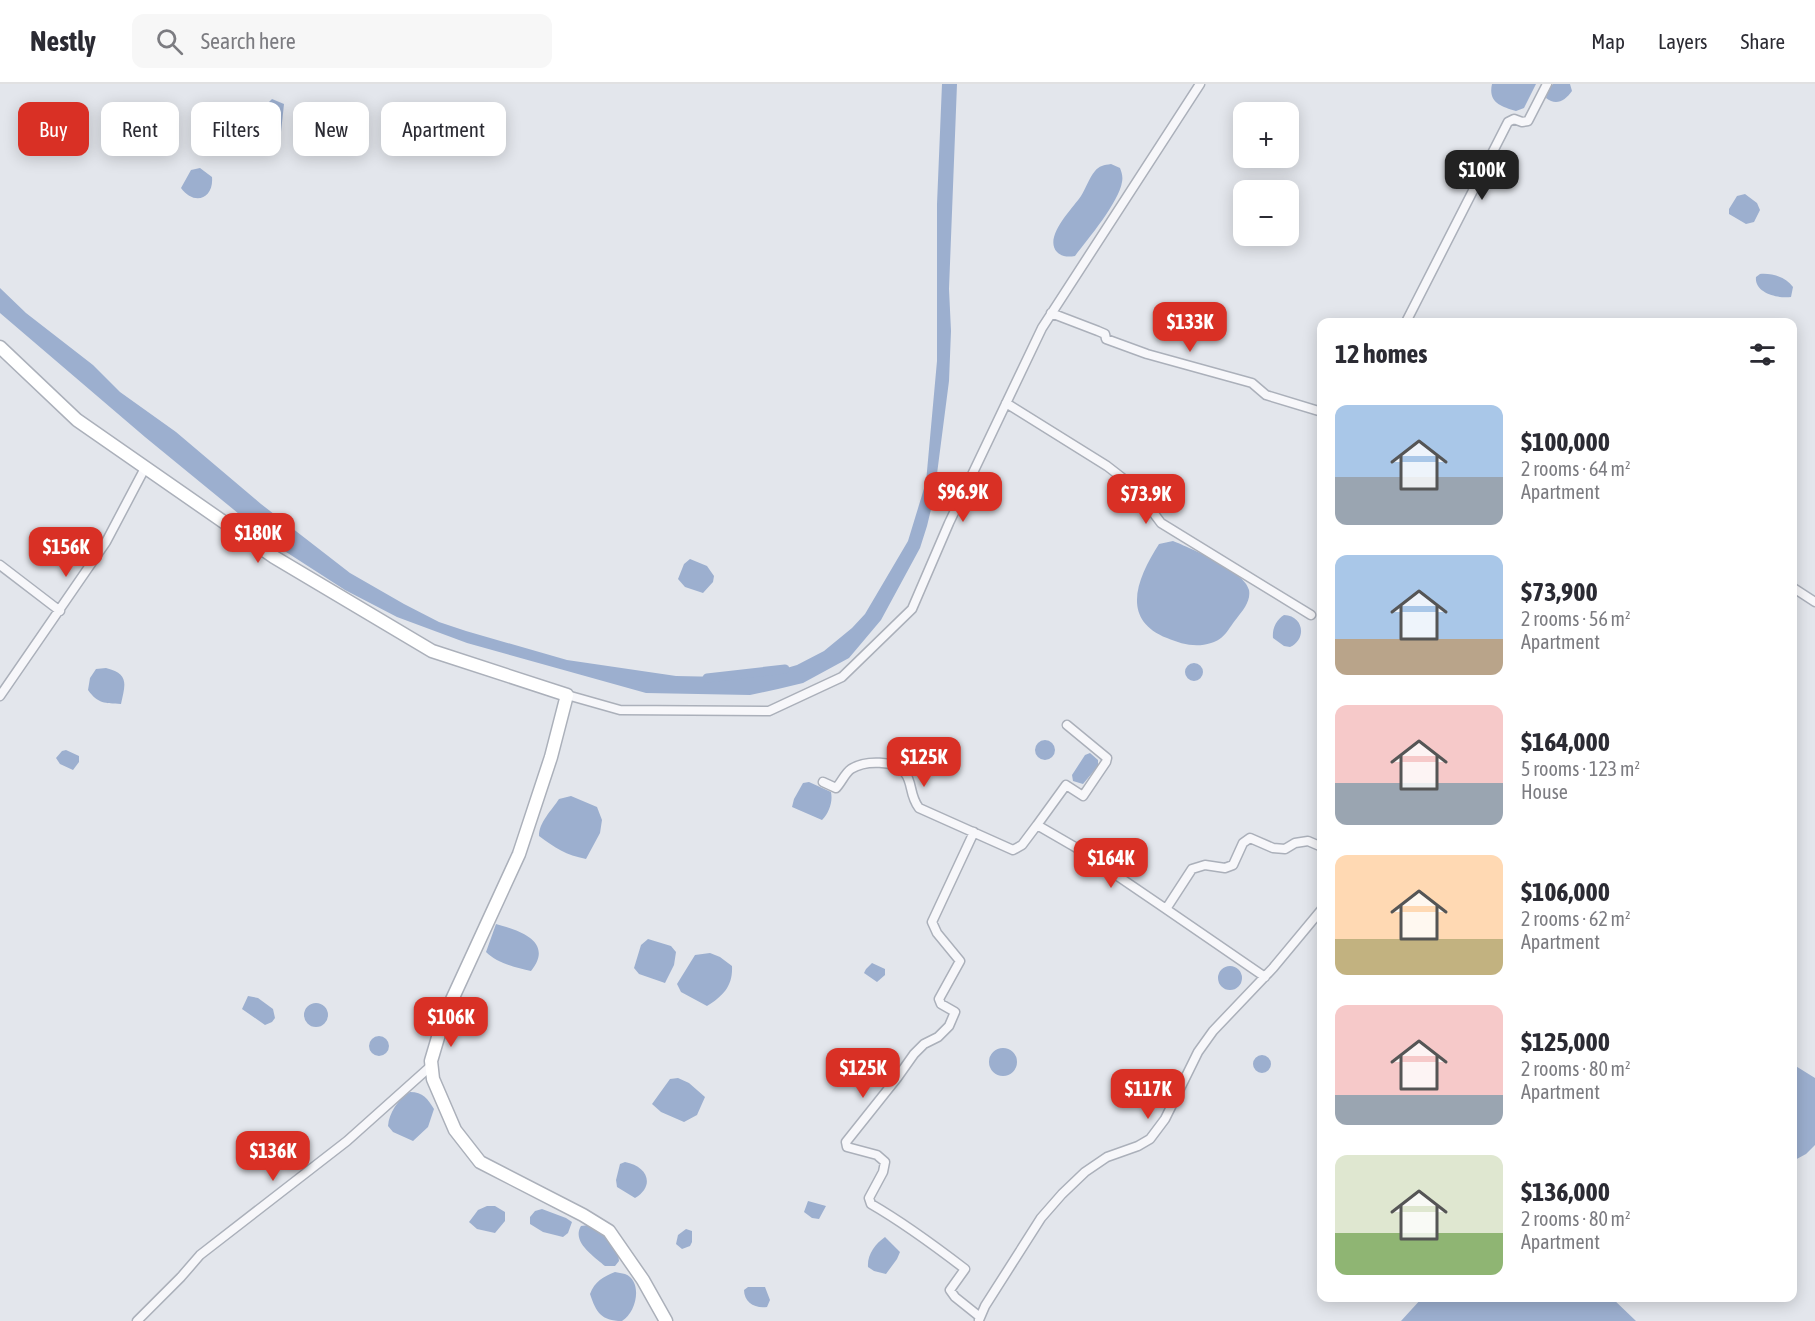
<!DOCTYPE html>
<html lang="en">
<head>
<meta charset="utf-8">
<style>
	:root { --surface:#fff; --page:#f7f7f7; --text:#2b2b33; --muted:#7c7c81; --line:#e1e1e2; --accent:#d93025 }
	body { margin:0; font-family:"Asap Condensed",sans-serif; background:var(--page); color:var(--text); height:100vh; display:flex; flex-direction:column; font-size:22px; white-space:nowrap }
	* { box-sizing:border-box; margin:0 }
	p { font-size:20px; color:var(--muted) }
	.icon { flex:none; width:33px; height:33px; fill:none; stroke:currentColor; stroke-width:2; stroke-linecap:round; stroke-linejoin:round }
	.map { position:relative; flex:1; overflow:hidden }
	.drawer { position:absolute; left:1317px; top:234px; width:480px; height:984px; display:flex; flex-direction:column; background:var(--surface); border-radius:12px; box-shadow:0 3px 15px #0003 }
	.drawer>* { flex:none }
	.hud { position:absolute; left:18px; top:18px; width:570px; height:54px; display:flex; gap:12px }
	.controls { position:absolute; left:1233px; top:18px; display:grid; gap:12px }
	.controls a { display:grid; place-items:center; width:66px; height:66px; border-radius:12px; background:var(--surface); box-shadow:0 3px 15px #0003; font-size:30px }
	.price { position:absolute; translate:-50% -51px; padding:0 14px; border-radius:12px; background:var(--accent); color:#fff; font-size:20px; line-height:39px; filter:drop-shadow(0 2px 3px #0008) }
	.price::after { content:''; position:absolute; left:50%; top:36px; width:18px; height:14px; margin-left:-9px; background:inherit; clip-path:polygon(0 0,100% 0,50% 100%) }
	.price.active { background:#222; color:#fff }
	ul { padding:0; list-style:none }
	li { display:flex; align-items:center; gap:18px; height:150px; padding:0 18px }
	li span { display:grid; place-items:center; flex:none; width:168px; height:120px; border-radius:12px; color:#555 }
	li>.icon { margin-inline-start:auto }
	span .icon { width:72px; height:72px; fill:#fffc; stroke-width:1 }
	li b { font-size:26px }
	h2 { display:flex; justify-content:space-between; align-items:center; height:72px; padding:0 18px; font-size:26px }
	.tag { padding:0 21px; border-radius:12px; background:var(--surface); box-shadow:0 3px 15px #0003; font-size:21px; line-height:54px }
	.tag.active { background:var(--accent); color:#fff }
	header { display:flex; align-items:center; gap:36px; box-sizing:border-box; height:84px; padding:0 30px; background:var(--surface); border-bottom:2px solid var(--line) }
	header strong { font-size:28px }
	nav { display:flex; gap:33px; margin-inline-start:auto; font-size:21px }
	.search { width:420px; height:54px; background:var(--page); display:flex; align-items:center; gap:15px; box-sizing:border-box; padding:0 21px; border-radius:12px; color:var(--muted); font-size:22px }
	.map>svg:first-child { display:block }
	.water { fill:#9cafcf }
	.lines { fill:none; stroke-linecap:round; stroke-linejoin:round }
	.canal { stroke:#9cafcf; stroke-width:9 }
	.street-casing { stroke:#abb0ba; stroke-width:11 }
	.secondary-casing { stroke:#abb0ba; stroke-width:15 }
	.street { stroke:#f7f7fa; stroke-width:8 }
	.secondary { stroke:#fff; stroke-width:12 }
</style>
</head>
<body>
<header>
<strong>Nestly</strong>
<div class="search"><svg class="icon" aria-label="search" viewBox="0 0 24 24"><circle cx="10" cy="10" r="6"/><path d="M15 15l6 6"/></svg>Search here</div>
<nav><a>Map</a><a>Layers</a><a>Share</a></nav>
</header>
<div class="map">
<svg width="1815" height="1237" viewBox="0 0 1815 1237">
	<rect width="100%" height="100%" fill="#e3e6ec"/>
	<path class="water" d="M942 0H957L949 205 951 247 949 297 934 413 927 442 920 464 881 536 849 574 803 599 778 605 750 611 646 609 467 559 397 533 345 506 283 466 145 353 0 229V204L26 229 93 281 120 308 176 348 261 420 350 489 404 520 439 538 466 547 567 576 676 592 724 593 763 591 797 581 824 567 852 544 865 530 908 457 926 398 937 277V120Z
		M1492 0H1536L1524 24 1516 27C1500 22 1488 18 1492 0Z
		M1553 0H1570L1572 7C1565 17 1556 22 1546 14L1548 6Z
		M272 15 284 20 281 48 270 47 265 41 268 19Z
		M1111 80 1120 84C1122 89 1123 93 1122 98 1119 118 1088 155 1075 172 1068 173 1062 173 1057 168 1043 153 1073 124 1081 112 1086 104 1089 94 1095 87 1099 82 1104 81 1111 80Z
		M200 84 212 93C214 115 194 122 181 104L191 86Z
		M1745 110 1757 119 1760 126 1754 138 1746 140 1729 130V125L1737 112Z
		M1760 190C1772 189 1786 193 1793 203L1791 213C1778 215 1754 209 1756 193Z
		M1173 457C1190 464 1245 487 1249 506 1251 517 1243 526 1237 534 1228 545 1225 555 1211 559 1196 564 1181 560 1167 554 1119 535 1138 493 1159 460Z
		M690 475 707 482 714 492 713 498 703 509 685 503 678 495 684 480Z
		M1284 531C1304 532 1307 555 1290 563L1284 562 1273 554C1272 545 1276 536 1284 531Z
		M1185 588a9 9 0 1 1 18 0a9 9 0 1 1-18 0Z
		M106 584C130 590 125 601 121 620 105 619 98 620 88 606L90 594 96 585Z
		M1035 666a10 10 0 1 1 20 0a10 10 0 1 1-20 0Z
		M66 666 79 672V678L73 686 60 680 56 674 62 667Z
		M1090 669 1098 676V682L1083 700 1073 697 1072 691 1085 671Z
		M809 698 831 708C833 718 829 729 822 736L792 723 794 715 803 699Z
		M571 712 597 723 602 736 600 749 586 775C566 771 555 764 539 752 539 738 552 726 559 715Z
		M496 840C518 846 555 857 531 887 516 884 497 879 486 868Z
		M648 855 671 862 676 868 674 881 665 899 639 890 634 884 641 861Z
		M710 869 720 873 732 882C733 902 723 912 707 922L681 908 677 900 695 871Z
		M872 879 885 885V891L877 898 864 889 866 885Z
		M1218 894a12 12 0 1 1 24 0a12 12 0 1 1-24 0Z
		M248 912 258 914 273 925 275 934 272 938 265 941 242 925Z
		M304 931a12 12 0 1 1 24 0a12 12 0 1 1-24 0Z
		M369 962a10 10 0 1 1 20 0a10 10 0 1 1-20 0Z
		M989 978a14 14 0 1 1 28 0a14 14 0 1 1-28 0Z
		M1253 980a9 9 0 1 1 18 0a9 9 0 1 1-18 0Z
		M1794 981 1815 994V1061L1806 1070 1793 1077Z
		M678 994 689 999 705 1013 697 1031 684 1038 661 1028 652 1020 670 995Z
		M410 1008C423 1008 428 1015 434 1025L428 1043 413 1057 393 1048 388 1042C389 1029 398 1015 410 1008Z
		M625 1078C647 1082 656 1101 635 1114L617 1103 616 1096 620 1080Z
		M808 1117 826 1122 819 1135 812 1134 804 1128Z
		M487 1122H495L505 1128V1137L495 1149 477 1145 469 1138 478 1126Z
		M542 1125 566 1134 572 1138 568 1149 563 1153 543 1148 530 1140V1133L535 1127Z
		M589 1141C604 1149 618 1158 619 1177L615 1182H605C595 1173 571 1158 581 1142Z
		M686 1145 692 1147V1158L690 1162 682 1165 676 1160 678 1151Z
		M885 1153 900 1168 897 1175 886 1190 874 1187 868 1183C867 1171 875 1160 885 1153Z
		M615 1188C618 1189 622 1189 625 1190 643 1197 637 1228 622 1237 601 1237 596 1228 590 1210 595 1197 603 1193 615 1188Z
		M748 1203H765L770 1216 767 1223C755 1225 744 1218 744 1206Z
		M1422 1214H1612L1636 1237H1401Z"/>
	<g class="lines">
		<path class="canal" d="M707 594 785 585"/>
		<defs>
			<path id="street" d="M1051 229 1098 247 1105 250 1106 255 1147 270 1252 299 1266 311 1322 328
				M1406 238 1508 38 1514 35 1522 38 1528 37 1547 0
				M1006 319 1107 382 1147 413 1155 431 1161 439 1311 531
				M0 481 60 527
				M1792 503 1815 518
				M567 611 620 626 769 627 842 593 912 525 949 439 1042 244 1200 0
				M0 612 106 458 145 384
				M1067 641 1107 674 1106 678 1083 712 1066 701 1037 741 1075 763 1166 825 1192 785 1205 781 1225 784 1233 781 1243 759 1250 754 1273 764 1285 765 1295 759 1308 757 1322 763
				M823 698 836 704C841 699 845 689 851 685 865 676 895 676 905 689 913 699 909 711 919 724L1013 766 1022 761 1037 741
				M974 748 932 838 937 849 960 877 939 915 941 920 955 928 949 942 938 953 924 960 914 970 897 994 846 1058 847 1063 877 1071 885 1078 883 1088 869 1114 871 1120C904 1139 935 1162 965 1185L950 1206 955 1213 980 1233
				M1166 825 1265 893
				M979 1236 985 1222 1041 1134 1062 1110 1085 1088 1107 1073 1138 1062 1150 1055 1165 1035 1198 968 1213 947 1273 884 1322 825
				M137 1237 181 1193 200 1171 347 1057 432 981"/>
			<path id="secondary" d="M0 263 77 336 274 473 432 567 567 611 551 673 519 770 450 920 439 950 431 977 433 995 455 1046 480 1078 583 1131 609 1147 643 1196 666 1237"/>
		</defs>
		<use href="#street" class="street-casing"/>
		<use href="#secondary" class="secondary-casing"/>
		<use href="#street" class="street"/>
		<use href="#secondary" class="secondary"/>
	</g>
</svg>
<div class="controls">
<a>+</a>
<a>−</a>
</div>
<b class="price active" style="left:1482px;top:117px">$100K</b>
<b class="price" style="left:1190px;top:269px">$133K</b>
<b class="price" style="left:963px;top:439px">$96.9K</b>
<b class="price" style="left:1146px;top:441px">$73.9K</b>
<b class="price" style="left:258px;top:480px">$180K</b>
<b class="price" style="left:66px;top:494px">$156K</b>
<b class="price" style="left:924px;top:704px">$125K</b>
<b class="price" style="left:1111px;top:805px">$164K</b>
<b class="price" style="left:451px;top:964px">$106K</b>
<b class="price" style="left:863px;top:1015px">$125K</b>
<b class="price" style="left:1148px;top:1036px">$117K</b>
<b class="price" style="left:273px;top:1098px">$136K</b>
<div class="hud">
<a class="tag active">Buy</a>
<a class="tag">Rent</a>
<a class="tag">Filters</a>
<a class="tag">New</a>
<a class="tag">Apartment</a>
</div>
<section class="drawer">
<h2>12 homes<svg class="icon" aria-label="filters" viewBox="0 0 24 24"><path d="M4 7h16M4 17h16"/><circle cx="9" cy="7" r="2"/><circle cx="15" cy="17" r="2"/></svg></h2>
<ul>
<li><span style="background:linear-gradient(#a9c7e8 60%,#9aa5b1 0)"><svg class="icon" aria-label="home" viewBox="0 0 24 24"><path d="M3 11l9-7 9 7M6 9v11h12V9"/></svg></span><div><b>$100,000</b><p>2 rooms · 64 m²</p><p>Apartment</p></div></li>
<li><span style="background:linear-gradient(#a9c7e8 70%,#b9a48a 0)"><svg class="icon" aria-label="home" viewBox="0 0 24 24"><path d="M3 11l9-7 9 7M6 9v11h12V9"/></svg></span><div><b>$73,900</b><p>2 rooms · 56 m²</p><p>Apartment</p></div></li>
<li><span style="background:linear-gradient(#f6c9c9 65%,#9aa5b1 0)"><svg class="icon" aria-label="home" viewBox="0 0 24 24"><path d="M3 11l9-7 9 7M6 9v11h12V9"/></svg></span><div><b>$164,000</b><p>5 rooms · 123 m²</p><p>House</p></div></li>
<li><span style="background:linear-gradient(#ffd9b3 70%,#c2b280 0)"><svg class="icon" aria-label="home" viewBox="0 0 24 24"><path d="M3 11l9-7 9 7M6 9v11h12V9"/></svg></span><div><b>$106,000</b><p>2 rooms · 62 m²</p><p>Apartment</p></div></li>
<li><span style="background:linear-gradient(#f6c9c9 75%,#9aa5b1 0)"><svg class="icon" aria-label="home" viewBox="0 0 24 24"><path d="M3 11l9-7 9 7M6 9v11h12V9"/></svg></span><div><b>$125,000</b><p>2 rooms · 80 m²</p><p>Apartment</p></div></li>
<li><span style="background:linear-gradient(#dfe7d0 65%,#8fb573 0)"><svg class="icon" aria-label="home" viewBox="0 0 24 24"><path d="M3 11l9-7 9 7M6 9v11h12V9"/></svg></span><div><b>$136,000</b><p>2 rooms · 80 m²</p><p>Apartment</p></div></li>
</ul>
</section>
</div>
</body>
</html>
